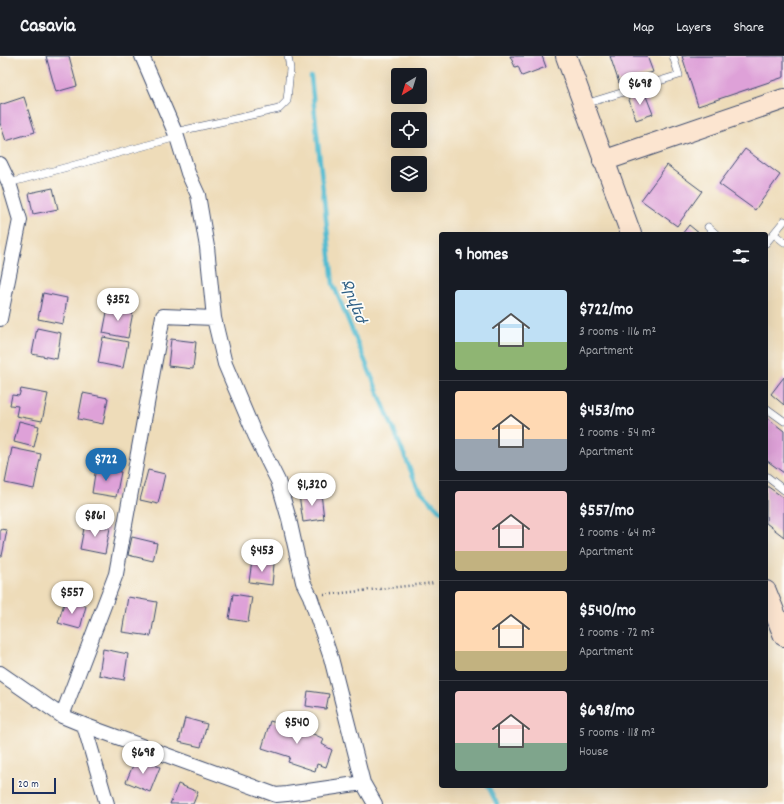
<!DOCTYPE html>
<html lang="en">
<head>
<meta charset="utf-8">
<style>
	:root { --surface:#171b24; --page:#20242c; --text:#f1f3f6; --muted:#9ea1a6; --line:#363941; --accent:#1f6fb2 }
	body { margin:0; font-family:Dekko,"Noto Sans Armenian",sans-serif; background:var(--page); color:var(--text); height:100vh; display:flex; flex-direction:column; font-size:15px; white-space:nowrap }
	* { box-sizing:border-box; margin:0 }
	p { font-size:13px; color:var(--muted) }
	.icon { flex:none; width:22px; height:22px; fill:none; stroke:currentColor; stroke-width:2; stroke-linecap:round; stroke-linejoin:round }
	.map { position:relative; flex:1; overflow:hidden }
	.sheet { position:absolute; left:439px; top:176px; width:329px; height:556px; display:flex; flex-direction:column; background:var(--surface); border-radius:4px; box-shadow:0 4px 16px #0002 }
	.sheet>* { flex:none }
	.needle { width:26px; rotate:218deg }
	.tools { position:absolute; left:391px; top:12px; display:grid; gap:8px }
	.tools a { display:grid; place-items:center; width:36px; height:36px; border-radius:4px; background:var(--surface); box-shadow:0 4px 16px #0002; font-size:20px }
	.scale { position:absolute; left:12px; bottom:10px; width:44px; box-sizing:border-box; padding-left:4px; border:2px solid #1b2f5e; border-top:0; font-size:11px; line-height:14px; white-space:nowrap; color:#1b2f5e; -webkit-text-stroke:3px #fdfcf7; paint-order:stroke }
	.price { position:absolute; translate:-50% -34px; padding:0 9px; border-radius:14px; background:#fff; color:#222; font-size:13px; line-height:26px; filter:drop-shadow(0 1px 2px #0008) }
	.price::after { content:''; position:absolute; left:50%; top:24px; width:12px; height:9px; margin-left:-6px; background:inherit; clip-path:polygon(0 0,100% 0,50% 100%) }
	.price.current { background:var(--accent); color:#fff }
	ul { padding:0; list-style:none }
	li { display:flex; align-items:center; gap:12px; height:100px; padding:0 16px }
	li+li { border-top:1px solid var(--line) }
	li span { display:grid; place-items:center; flex:none; width:112px; height:80px; border-radius:4px; color:#555 }
	li>.icon { margin-inline-start:auto }
	span .icon { width:48px; height:48px; fill:#fffc; stroke-width:1 }
	li b { font-size:17px }
	h2 { display:flex; justify-content:space-between; align-items:center; height:48px; padding:0 16px; font-size:17px }
	header { display:flex; align-items:center; gap:24px; box-sizing:border-box; height:56px; padding:0 20px; background:var(--surface); border-bottom:1px solid var(--line) }
	header strong { font-size:19px }
	nav { display:flex; gap:22px; margin-inline-start:auto; font-size:14px }
	.map>svg:first-child { display:block }
	.lines { fill:none; stroke-linecap:round; stroke-linejoin:round }
	.stream { stroke:#54bcd1; stroke-width:4.5 }
	.building { fill:#dea1d8 }
	.lane-casing { stroke:#3b496c; stroke-width:8 }
	.street-casing { stroke:#3b496c; stroke-width:16 }
	.secondary-casing { stroke:#3b496c; stroke-width:22 }
	.path { stroke:#3b496c; stroke-width:2.5; stroke-dasharray:1 3; stroke-linecap:butt }
	.lane { stroke:#fff; stroke-width:7 }
	.street { stroke:#fff; stroke-width:14 }
	.secondary { stroke:#fce5d0; stroke-width:20 }
	.labels { text-anchor:middle; stroke-width:3.5; stroke-linejoin:round; paint-order:stroke }
	.water-label { font-size:15px; font-style:italic; fill:#2f6086; stroke:#fdfcf7 }
</style>
</head>
<body>
<header>
<strong>Casavia</strong>
<nav><a>Map</a><a>Layers</a><a>Share</a></nav>
</header>
<div class="map">
<svg width="784" height="748" viewBox="0 0 784 748">
	<rect width="100%" height="100%" fill="#fdfcf7"/>
	<filter id="ink" filterUnits="userSpaceOnUse"><feTurbulence type="fractalNoise" baseFrequency=".025" numOctaves="2"/><feDisplacementMap in="SourceGraphic" scale="8" xChannelSelector="R" yChannelSelector="G"/><feConvolveMatrix kernelMatrix="1 2 1 2 8 2 1 2 1" color-interpolation-filters="sRGB"/></filter>
	<filter id="wash" filterUnits="userSpaceOnUse"><feTurbulence type="fractalNoise" baseFrequency=".012" numOctaves="4" result="noise"/><feDisplacementMap in="SourceGraphic" scale="16" xChannelSelector="R" yChannelSelector="G"/><feGaussianBlur stdDeviation="0.9" result="paint"/><feColorMatrix in="noise" values="0 0 0 0 0 0 0 0 0 0 0 0 0 0 0 0 0 1.4 0 .05"/><feComposite in="paint" operator="in"/></filter>
	<g filter="url(#wash)">
		<rect width="100%" height="100%" fill="#eedcb9"/>
		<g class="lines">
			<path class="stream" d="M311 21 333 228 418 432 441 456
				M488 730 497 748"/>
		</g>
		<g id="blocks">
			<path class="building" d="M46 0H69L77 30 56 36Z
				M510 0H542L546 11 522 20 518 10 515 11Z
				M610 0H647L653 16 619 27Z
				M682 0H784V21L698 50Z
				M644 35 653 58 636 64 628 41Z
				M24 41 35 76 6 85 0 67V49Z
				M745 93 780 119 755 154 719 128Z
				M667 109 702 135 677 170 641 144Z
				M53 132 58 153 33 158 29 137Z
				M689 169 700 178H682Z
				M43 237 67 242 63 268 38 263Z
				M108 251 133 256 128 282 103 277Z
				M37 272 61 277 57 303 32 298Z
				M103 281 128 286 123 312 98 307Z
				M171 283 196 286 193 313 168 310Z
				M784 321V349L771 338Z
				M21 333 48 338 42 365 16 360 18 350 10 349 12 339 19 340Z
				M83 337 108 342 103 368 78 363Z
				M766 361 784 375V417L766 404Z
				M19 365 39 370 34 391 14 386Z
				M12 392 41 398 34 433 5 427Z
				M96 411 121 416 116 441 92 437Z
				M148 414 165 418 158 448 140 444Z
				M767 430 784 442V481L766 467V431Z
				M321 437 324 463 303 466 299 439Z
				M85 467 110 472 105 498 80 493Z
				M0 473 7 474 2 500H0Z
				M132 481 157 487 153 505 128 499Z
				M252 505 274 508 272 529 249 526Z
				M233 538 252 541 248 566 229 563Z
				M128 541 157 546 151 580 122 576Z
				M65 544 86 550 80 573 58 567Z
				M103 593 128 598 124 624 99 619Z
				M308 635 329 638 326 653 306 650Z
				M185 662 207 668 201 691 179 686Z
				M270 665 283 669 287 666H296L305 671 309 676 324 683 322 688 332 694 326 711 317 708 315 715 288 706 290 701 262 692Z
				M136 702 160 711 150 736 126 726Z
				M178 728 198 736 193 748H170Z"/>
		</g>
	</g>
	<g filter="url(#ink)">
		<use href="#blocks" fill-opacity="0" stroke="#3b496c" stroke-width="1"/>
		<g class="lines">
			<defs>
				<path id="lane" d="M585 48 679 19 673 0
					M175 76 279 53 287 45 290 13 288 0
					M9 127 177 81
					M708 171 716 178
					M774 178 784 186
					M766 187 784 165
					M766 352 784 365
					M766 420 784 434"/>
				<path id="street" d="M142 0 177 81 188 117 198 139 207 191 214 262 225 308 255 379 278 425 289 463 303 526 310 540 331 602 363 727 375 748
					M0 108 9 127 20 164 0 263
					M0 617 62 660 84 669 276 739 287 738 363 727
					M62 660 116 518 163 260 214 262
					M84 669 107 748"/>
				<path id="secondary" d="M566 0 631 178
					M603 105 784 43
					M766 535 784 580"/>
			</defs>
			<use href="#lane" class="lane-casing"/>
			<use href="#street" class="street-casing"/>
			<use href="#secondary" class="secondary-casing"/>
			<path class="path" d="M324 539 434 527"/>
			<use href="#lane" class="lane"/>
			<use href="#street" class="street"/>
			<use href="#secondary" class="secondary"/>
		</g>
	</g>
	<g class="labels">
		<g class="water-label">
			<text transform="translate(354 245) rotate(69)" y="5">Ջրվեժ</text>
		</g>
	</g>
</svg>
<div class="tools">
<a><svg class="needle" viewBox="-14 -14 28 28"><path d="M0-13l5 13h-10z" fill="#e53935"/><path d="M0 13l5-13h-10z" fill="#9ea1a6"/></svg></a>
<a><svg class="icon" aria-label="locate" viewBox="0 0 24 24"><circle cx="12" cy="12" r="6"/><path d="M12 2v4M12 18v4M2 12h4M18 12h4"/></svg></a>
<a><svg class="icon" aria-label="layers" viewBox="0 0 24 24"><path d="M12 4l9 5-9 5-9-5zM3 14l9 5 9-5"/></svg></a>
</div>
<div class="scale">20 m</div>
<b class="price" style="left:640px;top:50px">$698</b>
<b class="price" style="left:118px;top:266px">$352</b>
<b class="price current" style="left:106px;top:426px">$722</b>
<b class="price" style="left:312px;top:451px">$1,320</b>
<b class="price" style="left:95px;top:482px">$861</b>
<b class="price" style="left:262px;top:517px">$453</b>
<b class="price" style="left:72px;top:559px">$557</b>
<b class="price" style="left:297px;top:689px">$540</b>
<b class="price" style="left:143px;top:719px">$698</b>
<section class="sheet">
<h2>9 homes<svg class="icon" aria-label="filters" viewBox="0 0 24 24"><path d="M4 7h16M4 17h16"/><circle cx="9" cy="7" r="2"/><circle cx="15" cy="17" r="2"/></svg></h2>
<ul>
<li><span style="background:linear-gradient(#bfe0f5 65%,#8fb573 0)"><svg class="icon" aria-label="home" viewBox="0 0 24 24"><path d="M3 11l9-7 9 7M6 9v11h12V9"/></svg></span><div><b>$722/mo</b><p>3 rooms · 116 m²</p><p>Apartment</p></div></li>
<li><span style="background:linear-gradient(#ffd9b3 60%,#9aa5b1 0)"><svg class="icon" aria-label="home" viewBox="0 0 24 24"><path d="M3 11l9-7 9 7M6 9v11h12V9"/></svg></span><div><b>$453/mo</b><p>2 rooms · 54 m²</p><p>Apartment</p></div></li>
<li><span style="background:linear-gradient(#f6c9c9 75%,#c2b280 0)"><svg class="icon" aria-label="home" viewBox="0 0 24 24"><path d="M3 11l9-7 9 7M6 9v11h12V9"/></svg></span><div><b>$557/mo</b><p>2 rooms · 64 m²</p><p>Apartment</p></div></li>
<li><span style="background:linear-gradient(#ffd9b3 75%,#c2b280 0)"><svg class="icon" aria-label="home" viewBox="0 0 24 24"><path d="M3 11l9-7 9 7M6 9v11h12V9"/></svg></span><div><b>$540/mo</b><p>2 rooms · 72 m²</p><p>Apartment</p></div></li>
<li><span style="background:linear-gradient(#f6c9c9 65%,#7fa58c 0)"><svg class="icon" aria-label="home" viewBox="0 0 24 24"><path d="M3 11l9-7 9 7M6 9v11h12V9"/></svg></span><div><b>$698/mo</b><p>5 rooms · 118 m²</p><p>House</p></div></li>
</ul>
</section>
</div>
</body>
</html>
